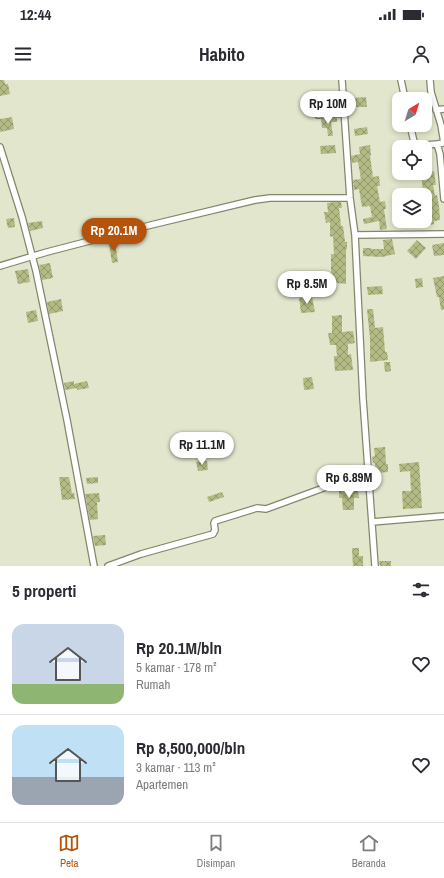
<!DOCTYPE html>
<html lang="id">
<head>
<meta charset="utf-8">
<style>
	:root { --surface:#fff; --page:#f2f2f3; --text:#2b2b33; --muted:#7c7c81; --line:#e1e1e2; --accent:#b45309 }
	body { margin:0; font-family:"Archivo Narrow",sans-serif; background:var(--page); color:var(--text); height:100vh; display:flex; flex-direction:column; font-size:15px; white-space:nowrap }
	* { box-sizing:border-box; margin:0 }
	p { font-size:13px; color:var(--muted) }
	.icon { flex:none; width:22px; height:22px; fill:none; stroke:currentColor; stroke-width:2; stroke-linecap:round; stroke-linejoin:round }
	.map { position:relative; height:486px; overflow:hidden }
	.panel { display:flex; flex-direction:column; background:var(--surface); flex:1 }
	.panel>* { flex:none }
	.needle { width:26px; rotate:38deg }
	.fabs { position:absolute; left:392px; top:12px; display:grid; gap:8px }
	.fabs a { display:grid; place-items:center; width:40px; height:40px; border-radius:8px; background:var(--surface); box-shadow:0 2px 6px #0003; font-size:20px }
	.price { position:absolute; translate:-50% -34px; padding:0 9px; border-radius:14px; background:#fff; color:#222; font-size:13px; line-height:26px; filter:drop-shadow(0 1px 2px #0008) }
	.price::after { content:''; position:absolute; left:50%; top:24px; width:12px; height:9px; margin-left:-6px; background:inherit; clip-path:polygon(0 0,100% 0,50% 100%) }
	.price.current { background:var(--accent); color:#fff }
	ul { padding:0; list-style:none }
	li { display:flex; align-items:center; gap:12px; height:100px; padding:0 12px }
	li+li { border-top:1px solid var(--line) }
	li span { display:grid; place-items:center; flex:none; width:112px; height:80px; border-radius:12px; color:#555 }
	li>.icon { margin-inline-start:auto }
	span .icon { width:48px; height:48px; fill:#fffc; stroke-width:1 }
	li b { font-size:17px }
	h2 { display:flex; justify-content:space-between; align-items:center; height:48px; padding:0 12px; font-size:17px }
	.status { display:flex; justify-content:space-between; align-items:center; height:28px; padding:0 20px; background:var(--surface); direction:ltr }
	.status svg { height:11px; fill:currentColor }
	header { display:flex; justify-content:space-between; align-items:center; height:52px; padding:0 12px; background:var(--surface); font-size:18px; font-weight:700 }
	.menu { display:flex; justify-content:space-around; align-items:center; height:56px; border-top:1px solid var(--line); background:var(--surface); font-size:11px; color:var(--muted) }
	.menu a { display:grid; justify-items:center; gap:2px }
	.menu .current { color:var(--accent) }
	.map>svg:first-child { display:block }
	.building { fill:url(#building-cross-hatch) }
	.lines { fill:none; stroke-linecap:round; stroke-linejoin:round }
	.minor-casing { stroke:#83866e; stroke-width:8 }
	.minor { stroke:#fff; stroke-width:5.5 }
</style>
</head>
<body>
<div class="status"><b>12:44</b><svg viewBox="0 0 49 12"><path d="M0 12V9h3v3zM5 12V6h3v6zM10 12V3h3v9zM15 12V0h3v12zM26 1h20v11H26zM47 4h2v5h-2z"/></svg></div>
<header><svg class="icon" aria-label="menu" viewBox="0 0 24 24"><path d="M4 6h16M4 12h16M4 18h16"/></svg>Habito<svg class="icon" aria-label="person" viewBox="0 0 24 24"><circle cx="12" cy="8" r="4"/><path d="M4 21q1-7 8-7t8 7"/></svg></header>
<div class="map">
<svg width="444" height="486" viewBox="0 0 444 486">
	<defs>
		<pattern id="building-cross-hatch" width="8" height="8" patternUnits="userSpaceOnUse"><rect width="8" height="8" fill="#b3ba83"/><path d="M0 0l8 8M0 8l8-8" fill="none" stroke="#93986c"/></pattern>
	</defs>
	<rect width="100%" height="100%" fill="#e2e6cc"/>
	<path class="building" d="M0 0H4L5 4H8L10 14 0 16Z
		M334 12 335 23 326 24 327 30 320 31V13Z
		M366 17 367 27H354L353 18Z
		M12 37 14 49 0 52V39Z
		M337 38V42H331L333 56H328L327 48H322L321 39Z
		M367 47 368 54 355 56 354 49Z
		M335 65 336 73 321 74 320 66Z
		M370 65 371 75 370 76 373 97 379 96 380 106H377L380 122 385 121 386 129H384L387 149 380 150 379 141 364 144 363 139 372 137 370 126 362 127 359 109 354 110 353 100 361 99 358 82 352 83 351 76 360 74 359 67Z
		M434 91 436 105H433L435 116 437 115 439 126 440 140 434 141V144L425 146V115H413V112L423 111 421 93Z
		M335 122H341L342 128H339L341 146H343L345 162H347V169H346V204L328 202 327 195H331V174H334L333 156 330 157V142L326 143 324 132H328L327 123Z
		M14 138 15 147 8 148 6 139Z
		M42 141 43 148 30 151 28 143Z
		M400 141H418L420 147 414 148 413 145 401 146Z
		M392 159 395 174 382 177 363 176V168H371V169H384L383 160Z
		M417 160 426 168 416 179 407 171Z
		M115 162 118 182 112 183 109 163Z
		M444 163V175L434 176 432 165Z
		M50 183 53 198 42 200 39 185Z
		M28 189 30 202 18 204 15 191Z
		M444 196V229L441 230 439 217H437L433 198Z
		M422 198 423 207 416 208 415 199Z
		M382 206 383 214 368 215 367 207Z
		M312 217 315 232 301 233 299 218Z
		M61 219 63 231 49 234 47 222Z
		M367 229H373L375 248 383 247 385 272H387L388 280 370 282V259Z
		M36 230 38 241 28 243 26 232Z
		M342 235V252L353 251 355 263 348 264V275L351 274 353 290 335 291 334 276H337L336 265H330L328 253H332V236Z
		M384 282H390L391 291 385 292Z
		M312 297 314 309 304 310 303 298Z
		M74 301V304L87 301 89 308 77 310V308L65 310 64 303Z
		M385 367 386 384H388V392L376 393 375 383H373L372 377 375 376 374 368Z
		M207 381 208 390 198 391 196 382Z
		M419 382 422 428 403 429 402 411H411L410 391 400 392 399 384Z
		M59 397H69L72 413H74L75 419 62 420Z
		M98 397V403L87 404 86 398Z
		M339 410H358L359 418H354V430H343L342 418H339Z
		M222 412 224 417 209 422 207 417Z
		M99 413 100 422H97L98 439 90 440 85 414Z
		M105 455 106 465 95 466 93 456Z
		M352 468H359V476H363V486H353Z
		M379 481H391V486H380Z"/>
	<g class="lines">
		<defs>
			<path id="minor" d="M342 0 350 118 355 155 363 319 375 486
				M401 0 405 19
				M430 0 431 12 441 45 444 63 437 64 440 74 444 119
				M436 30 444 29
				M318 35 344 33
				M410 45 415 66 437 64
				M0 67 22 137 36 191 67 340 94 486
				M355 155 444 154
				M0 186 47 172 151 145 255 120 270 118H350
				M372 442 444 436
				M108 486 141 474 213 454 215 450 214 443 215 441 257 428 266 429 337 403 353 401H370"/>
		</defs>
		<use href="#minor" class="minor-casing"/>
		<use href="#minor" class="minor"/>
	</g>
</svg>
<div class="fabs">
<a><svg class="needle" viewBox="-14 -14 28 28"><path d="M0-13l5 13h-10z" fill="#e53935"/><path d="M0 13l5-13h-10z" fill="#7c7c81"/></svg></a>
<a><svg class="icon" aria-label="locate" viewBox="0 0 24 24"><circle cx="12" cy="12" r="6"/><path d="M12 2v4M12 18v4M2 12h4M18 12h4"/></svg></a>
<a><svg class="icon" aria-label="layers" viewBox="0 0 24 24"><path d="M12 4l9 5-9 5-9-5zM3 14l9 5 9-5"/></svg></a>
</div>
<b class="price" style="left:328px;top:45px">Rp 10M</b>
<b class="price current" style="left:114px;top:172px">Rp 20.1M</b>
<b class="price" style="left:307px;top:225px">Rp 8.5M</b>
<b class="price" style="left:202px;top:386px">Rp 11.1M</b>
<b class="price" style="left:349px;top:419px">Rp 6.89M</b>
</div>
<section class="panel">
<h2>5 properti<svg class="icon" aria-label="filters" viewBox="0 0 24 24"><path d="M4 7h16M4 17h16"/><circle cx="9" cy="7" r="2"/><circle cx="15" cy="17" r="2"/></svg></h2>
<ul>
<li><span style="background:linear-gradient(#c9d6e8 75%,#8fb573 0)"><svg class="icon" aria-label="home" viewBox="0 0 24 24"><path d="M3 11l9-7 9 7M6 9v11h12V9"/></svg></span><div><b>Rp 20.1M/bln</b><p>5 kamar · 178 m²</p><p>Rumah</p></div><svg class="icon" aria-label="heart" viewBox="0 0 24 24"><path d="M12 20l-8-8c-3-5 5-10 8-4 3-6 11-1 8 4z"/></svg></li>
<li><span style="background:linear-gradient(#bfe0f5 65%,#9aa5b1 0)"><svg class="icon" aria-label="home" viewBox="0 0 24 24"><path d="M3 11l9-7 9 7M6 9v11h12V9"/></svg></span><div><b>Rp 8,500,000/bln</b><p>3 kamar · 113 m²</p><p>Apartemen</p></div><svg class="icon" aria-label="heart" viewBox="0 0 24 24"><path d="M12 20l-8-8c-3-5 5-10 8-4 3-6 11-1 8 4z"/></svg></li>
</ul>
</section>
<nav class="menu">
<a class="current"><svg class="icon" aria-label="map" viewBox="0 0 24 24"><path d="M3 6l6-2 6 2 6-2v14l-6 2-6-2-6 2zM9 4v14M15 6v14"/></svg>Peta</a>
<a><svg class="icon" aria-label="saved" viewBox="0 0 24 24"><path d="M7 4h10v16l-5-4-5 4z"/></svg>Disimpan</a>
<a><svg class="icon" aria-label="home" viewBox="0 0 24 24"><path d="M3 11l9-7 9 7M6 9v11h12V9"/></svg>Beranda</a>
</nav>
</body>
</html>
